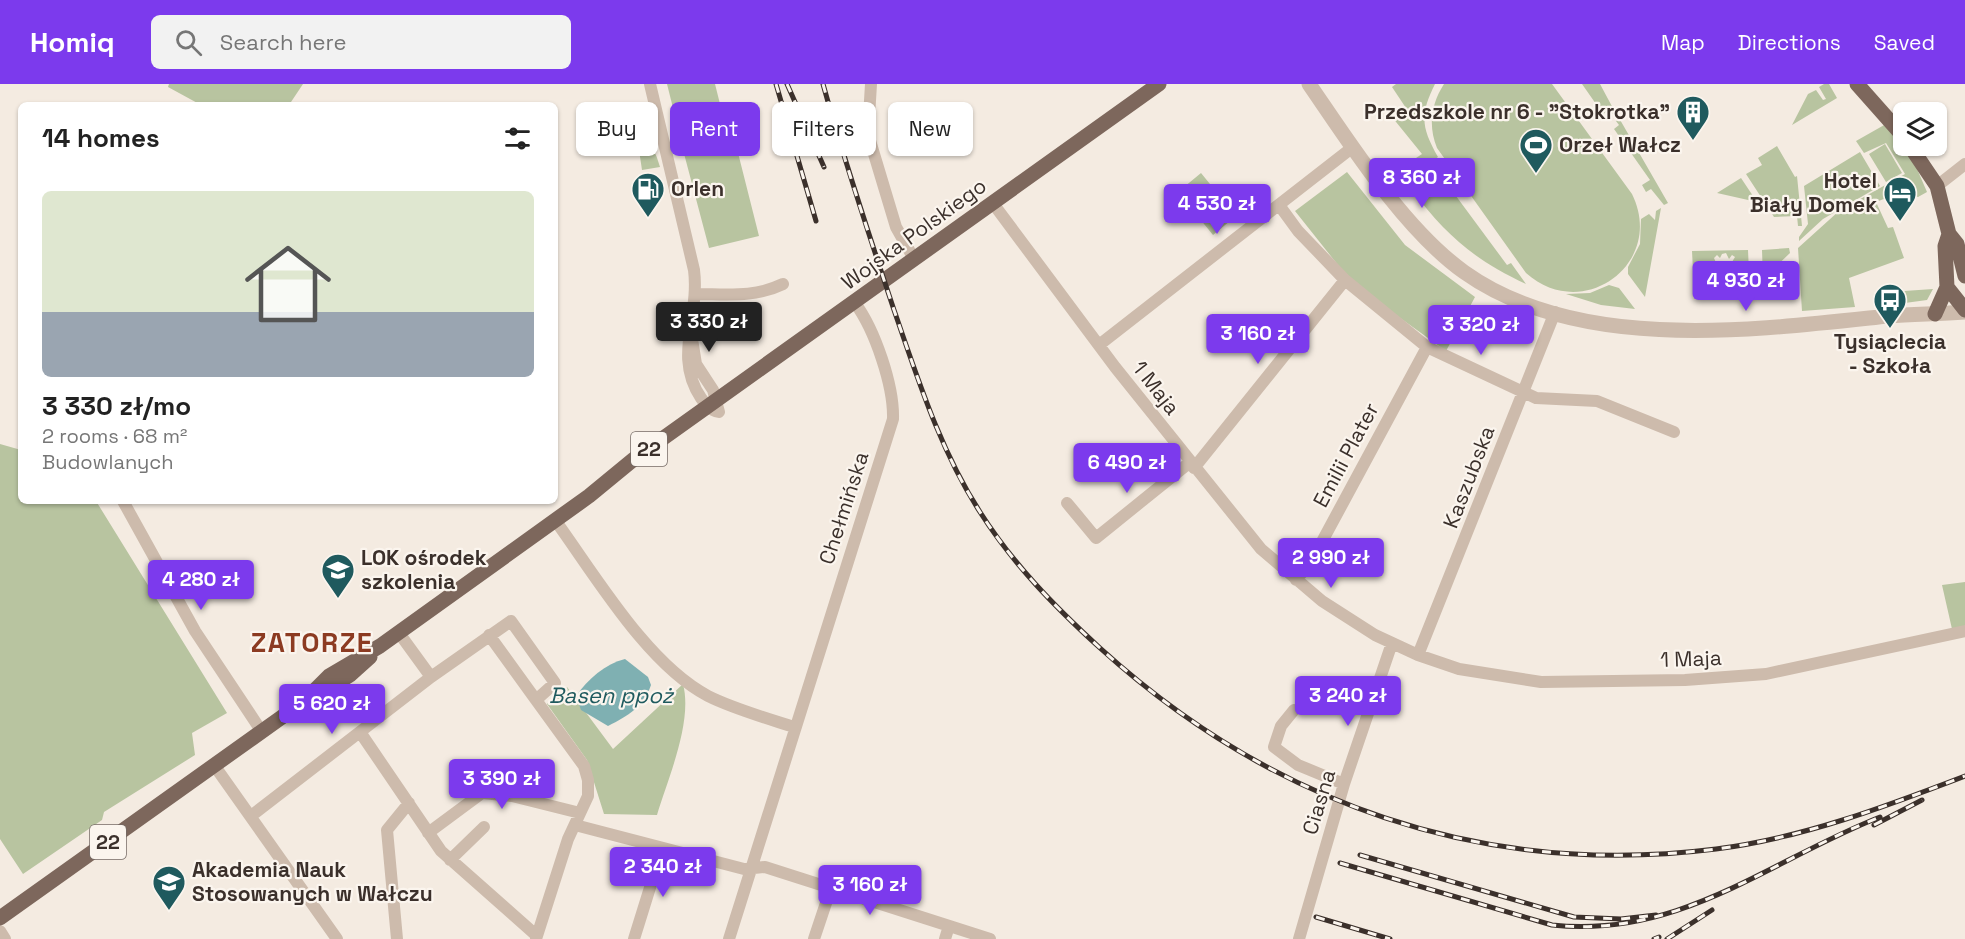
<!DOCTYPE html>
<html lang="en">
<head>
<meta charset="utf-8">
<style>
	:root { --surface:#fff; --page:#f2f2f2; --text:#222; --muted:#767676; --accent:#7c3aed }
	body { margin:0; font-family:"Space Grotesk",sans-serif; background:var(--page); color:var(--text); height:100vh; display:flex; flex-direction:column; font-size:22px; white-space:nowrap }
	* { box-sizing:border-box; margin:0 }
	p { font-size:20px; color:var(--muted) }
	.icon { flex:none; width:33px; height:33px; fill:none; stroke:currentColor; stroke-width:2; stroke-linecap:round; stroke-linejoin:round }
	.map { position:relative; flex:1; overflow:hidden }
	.panel { position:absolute; left:18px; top:18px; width:540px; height:402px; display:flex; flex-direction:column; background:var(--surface); border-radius:9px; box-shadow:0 2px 4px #0004 }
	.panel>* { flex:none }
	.top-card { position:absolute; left:576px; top:18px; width:570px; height:54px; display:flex; gap:12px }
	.fabs { position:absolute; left:1893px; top:18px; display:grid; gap:12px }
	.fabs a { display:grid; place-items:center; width:54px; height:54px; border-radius:9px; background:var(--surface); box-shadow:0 2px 4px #0004; font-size:30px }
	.price { position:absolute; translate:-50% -51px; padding:0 14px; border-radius:6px; background:var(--accent); color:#fff; font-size:20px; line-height:39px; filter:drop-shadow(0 2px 3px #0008) }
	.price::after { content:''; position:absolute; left:50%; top:36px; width:18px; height:14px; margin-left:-9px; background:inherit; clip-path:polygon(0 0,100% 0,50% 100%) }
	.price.active { background:#222; color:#fff }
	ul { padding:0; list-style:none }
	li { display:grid; align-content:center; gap:12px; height:318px; padding:0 24px }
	li span { display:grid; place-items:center; height:186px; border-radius:9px; color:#555 }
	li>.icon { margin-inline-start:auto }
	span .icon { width:108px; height:108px; fill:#fffc; stroke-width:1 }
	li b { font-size:26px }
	h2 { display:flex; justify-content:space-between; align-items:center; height:72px; padding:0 24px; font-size:26px }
	.pill { padding:0 21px; border-radius:9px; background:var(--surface); box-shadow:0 2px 4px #0004; font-size:21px; line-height:54px }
	.pill.active { background:var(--accent); color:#fff }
	header { display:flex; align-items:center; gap:36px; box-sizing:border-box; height:84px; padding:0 30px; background:var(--accent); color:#fff }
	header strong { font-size:28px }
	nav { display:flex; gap:33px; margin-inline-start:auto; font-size:21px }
	.search { width:420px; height:54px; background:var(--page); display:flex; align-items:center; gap:15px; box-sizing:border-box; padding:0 21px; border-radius:9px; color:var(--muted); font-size:22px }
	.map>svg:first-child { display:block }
	.green { fill:#b8c4a0 }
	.water { fill:#7fb0b2 }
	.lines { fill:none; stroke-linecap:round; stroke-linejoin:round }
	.minor { stroke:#cdbbac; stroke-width:12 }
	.tertiary { stroke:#cdbbac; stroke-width:15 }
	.primary { stroke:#7d675c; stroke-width:15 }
	.rail-casing { stroke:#3b302b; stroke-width:5 }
	.rail { stroke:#fbf5ee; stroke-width:3; stroke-dasharray:9; stroke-linecap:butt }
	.labels { text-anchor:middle; stroke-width:4.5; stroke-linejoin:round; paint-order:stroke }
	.shield { fill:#fbf5ee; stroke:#756b66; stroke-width:1.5 }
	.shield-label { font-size:20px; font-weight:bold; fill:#3b302b }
	.poi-label { font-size:21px; font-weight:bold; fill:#3b302b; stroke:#fbf5ee; text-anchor:start }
	.street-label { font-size:21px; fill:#3b302b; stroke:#fbf5ee }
	.water-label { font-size:22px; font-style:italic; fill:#1f5a5e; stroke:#fbf5ee }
	.district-label { font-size:27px; font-weight:bold; letter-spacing:1.5px; fill:#8c3b22; stroke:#fbf5ee }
</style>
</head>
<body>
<header>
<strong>Homiq</strong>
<div class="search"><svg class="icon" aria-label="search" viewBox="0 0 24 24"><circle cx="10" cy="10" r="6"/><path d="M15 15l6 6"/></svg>Search here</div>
<nav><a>Map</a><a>Directions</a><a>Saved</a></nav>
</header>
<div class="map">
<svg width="1965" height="855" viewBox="0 0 1965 855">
	<rect width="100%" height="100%" fill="#f4ebe1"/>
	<path class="green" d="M169 0H303L289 21H201L168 3Z
		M667 0H715L723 32 678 44Z
		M1396 0H1435C1419 32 1422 44 1438 73L1407 96 1398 86 1422 70 1392 33 1406 24 1392 3Z
		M1444 0H1552L1632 110C1666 179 1583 240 1526 189L1437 64C1428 42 1431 20 1444 0Z
		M1582 0H1600L1615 28 1612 30 1609 26 1603 30Z
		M1824 0H1829L1837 14 1792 41 1808 10 1816 6 1823 16 1826 15 1819 3Z
		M1619 34 1668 119 1664 121 1651 105 1646 108 1642 101 1650 96 1614 45 1619 41 1616 37Z
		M1886 40 1911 71 1927 108 1918 113 1902 108 1876 118 1888 144 1893 143 1904 174 1849 194 1855 223 1802 227 1798 164 1839 127 1905 90 1886 59 1864 69 1856 57Z
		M733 49 759 152 709 164 682 62Z
		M639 59C654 61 656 70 660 83L642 86 639 66 631 67V62Z
		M1885 60 1902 89 1886 98 1869 70Z
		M1777 62 1795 93 1797 92 1802 142H1798L1797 132 1774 133 1746 90 1762 81 1758 74Z
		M1860 68 1880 102 1823 135 1799 157V153L1808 140 1804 102Z
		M1347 88 1405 161 1475 213 1446 267 1353 200 1295 127Z
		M1201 89 1236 132 1213 151 1178 108Z
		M1439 89 1507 181 1511 179 1526 200C1474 176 1446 151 1411 105Z
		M1741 94 1757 118 1717 109Z
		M1661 124 1645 213 1628 190V183L1640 160 1641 135 1649 130 1655 136 1656 127Z
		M1789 164 1790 169 1763 195 1762 166Z
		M1748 166 1749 188 1732 186V183H1740V179L1732 178 1735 173 1732 171 1729 175 1726 169 1722 170 1720 174 1717 171 1714 174 1717 181H1712V184L1718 187H1693L1692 167Z
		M1609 201 1619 204 1635 225 1601 221 1566 210 1590 209Z
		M1933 205 1927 216 1890 221V208Z
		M0 360 21 366V417H96L227 629 192 649 195 671 104 728 102 736 23 790 0 755Z
		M1965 498V542L1952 545 1942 501Z
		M683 600C693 638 668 694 657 731L604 730 587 676 547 620 567 603 613 665Z"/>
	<path class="water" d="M625 575 648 593 651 601C644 622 628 632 608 642L581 626 576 612C588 595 605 580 625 575Z"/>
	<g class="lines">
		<path class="minor" d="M650 0 694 186C700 232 673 273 701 314 706 321 710 326 719 328L713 306 696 280 691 249
			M871 0 868 50 896 143 914 175
			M1937 102 1965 80
			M992 118 1115 283 1261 465 1322 517 1375 551 1418 571 1459 585 1541 598 1685 596 1766 590 1965 547
			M1279 121 1298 147 1345 196 1427 263 1536 314 1597 317 1674 348
			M695 210C727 210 754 214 783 200
			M1099 261 1353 63
			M1194 384 1345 196
			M123 417 195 547 262 648
			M1067 419 1096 454 1189 379
			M555 436C595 491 647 580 708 612 734 625 766 634 794 643
			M1296 496 1311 478 1427 263
			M399 549 431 593
			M489 551 536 616
			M1418 571 1555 228
			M1294 626 1281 642 1274 663 1298 681 1344 700
			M360 648 441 767 537 852
			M214 681 337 855
			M251 732 431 593 511 537 555 599 536 616 584 682 588 696V712L568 755 536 855
			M575 741 744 785 765 783 990 855
			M428 749 482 709 512 712 580 729
			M450 776 484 743
			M0 847 5 855
			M397 855 387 746 409 719
			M634 855 662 765
			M729 855 893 335C894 302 875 246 855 219
			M814 855 831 804
			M945 855 949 842
			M1299 855 1344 700 1392 559"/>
		<path class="tertiary" d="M1309 0C1351 61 1404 145 1464 188 1579 270 1757 246 1888 232 1914 230 1939 230 1965 228"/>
		<path class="primary" d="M1857 0 1904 53
			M1910 62 1937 102 1949 150 1957 160 1965 192
			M1949 150 1945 162 1947 203 1965 226
			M1935 230 1947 203
			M317 612 350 591 370 573
			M0 834 303 618 329 592 380 562 589 412 634 375 1159 0"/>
		<defs>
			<path id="rail" d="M776 0 816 137
				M787 0 824 83
				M823 0C844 76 869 151 894 226 918 295 940 366 980 428 1013 480 1054 522 1100 564 1272 720 1483 794 1716 765 1803 754 1884 723 1965 692
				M1874 741 1922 716
				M1360 771 1574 833 1621 835 1656 831
				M1340 779 1552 841C1680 855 1770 776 1880 733
				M1316 833 1390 855
				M1654 855 1659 853
				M1667 855 1712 826"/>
		</defs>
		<use href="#rail" class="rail-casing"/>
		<use href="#rail" class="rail"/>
	</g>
	<defs>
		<symbol id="building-pin" viewBox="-11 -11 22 30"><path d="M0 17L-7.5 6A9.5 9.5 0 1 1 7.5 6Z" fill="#1f5a5e" stroke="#fbf5ee"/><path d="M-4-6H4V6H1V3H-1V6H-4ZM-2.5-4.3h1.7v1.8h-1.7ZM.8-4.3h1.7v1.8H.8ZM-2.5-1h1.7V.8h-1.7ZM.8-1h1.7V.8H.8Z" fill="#fff"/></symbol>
		<symbol id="stadium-pin" viewBox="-11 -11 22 30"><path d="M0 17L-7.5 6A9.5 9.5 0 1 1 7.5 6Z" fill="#1f5a5e" stroke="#fbf5ee"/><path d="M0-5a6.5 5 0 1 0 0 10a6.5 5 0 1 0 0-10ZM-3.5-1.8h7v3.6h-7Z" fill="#fff"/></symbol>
		<symbol id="fuel-pin" viewBox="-11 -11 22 30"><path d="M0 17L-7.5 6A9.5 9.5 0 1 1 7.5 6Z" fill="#1f5a5e" stroke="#fbf5ee"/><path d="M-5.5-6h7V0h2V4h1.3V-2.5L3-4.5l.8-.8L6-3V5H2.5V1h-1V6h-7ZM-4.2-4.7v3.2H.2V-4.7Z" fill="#fff"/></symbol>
		<symbol id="hotel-pin" viewBox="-11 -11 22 30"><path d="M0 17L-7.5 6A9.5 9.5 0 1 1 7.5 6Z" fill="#1f5a5e" stroke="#fbf5ee"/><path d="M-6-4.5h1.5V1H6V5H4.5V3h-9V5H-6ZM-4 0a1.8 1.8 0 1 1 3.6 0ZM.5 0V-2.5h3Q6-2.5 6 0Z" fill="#fff"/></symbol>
		<symbol id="bus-pin" viewBox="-11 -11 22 30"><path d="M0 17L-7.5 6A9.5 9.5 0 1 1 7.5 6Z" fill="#1f5a5e" stroke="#fbf5ee"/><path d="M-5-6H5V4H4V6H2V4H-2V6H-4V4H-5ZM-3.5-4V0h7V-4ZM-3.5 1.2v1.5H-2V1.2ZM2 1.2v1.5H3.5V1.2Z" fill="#fff"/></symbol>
		<symbol id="school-pin" viewBox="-11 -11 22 30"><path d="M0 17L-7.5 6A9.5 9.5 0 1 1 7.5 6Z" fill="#1f5a5e" stroke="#fbf5ee"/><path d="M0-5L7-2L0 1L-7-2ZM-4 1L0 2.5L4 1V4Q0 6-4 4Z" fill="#fff"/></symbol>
		<symbol id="university-pin" viewBox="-11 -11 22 30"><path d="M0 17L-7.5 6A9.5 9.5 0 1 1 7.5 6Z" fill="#1f5a5e" stroke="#fbf5ee"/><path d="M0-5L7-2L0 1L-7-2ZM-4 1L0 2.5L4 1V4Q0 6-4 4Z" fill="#fff"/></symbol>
	</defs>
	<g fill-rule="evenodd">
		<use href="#building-pin" x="1674" y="9" width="38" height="52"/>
		<use href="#stadium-pin" x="1517" y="42" width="38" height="52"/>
		<use href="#fuel-pin" x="629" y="86" width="38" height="52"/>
		<use href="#hotel-pin" x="1881" y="90" width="38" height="52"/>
		<use href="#bus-pin" x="1871" y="197" width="38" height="52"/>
		<use href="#school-pin" x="319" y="467" width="38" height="52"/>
		<use href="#university-pin" x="150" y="779" width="38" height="52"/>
	</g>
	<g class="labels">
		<g class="shield">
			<rect x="631" y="348" width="36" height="34" rx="4.5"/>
			<rect x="90" y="741" width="36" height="34" rx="4.5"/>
		</g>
		<g class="shield-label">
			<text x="649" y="372">22</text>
			<text x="108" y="765">22</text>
		</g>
		<g class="poi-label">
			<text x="1670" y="35" text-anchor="end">Przedszkole nr 6 - "Stokrotka"</text>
			<text x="1559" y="68">Orzeł Wałcz</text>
			<text x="1877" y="104" text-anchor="end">Hotel<tspan x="1877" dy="24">Biały Domek</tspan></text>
			<text x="671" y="112">Orlen</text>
			<text x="1890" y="265" text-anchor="middle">Tysiąclecia<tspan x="1890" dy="24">- Szkoła</tspan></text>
			<text x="361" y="481">LOK ośrodek<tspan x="361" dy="24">szkolenia</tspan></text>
			<text x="192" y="793">Akademia Nauk<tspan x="192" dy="24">Stosowanych w Wałczu</tspan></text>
		</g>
		<g class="street-label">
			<text transform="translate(914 150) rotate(-36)" y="7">Wojska Polskiego</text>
			<text transform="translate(1156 304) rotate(52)" y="7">1 Maja</text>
			<text transform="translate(1346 371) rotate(-62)" y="7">Emilii Plater</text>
			<text transform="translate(1469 393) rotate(-69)" y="7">Kaszubska</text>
			<text transform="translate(844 424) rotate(-72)" y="7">Chełmińska</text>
			<text transform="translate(1691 575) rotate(-2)" y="7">1 Maja</text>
			<text transform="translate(1319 718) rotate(-73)" y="7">Ciasna</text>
		</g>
		<g class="water-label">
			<text x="611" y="619">Basen ppoż</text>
		</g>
		<g class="district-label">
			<text x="312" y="568">ZATORZE</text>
		</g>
	</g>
</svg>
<div class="fabs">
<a><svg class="icon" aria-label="layers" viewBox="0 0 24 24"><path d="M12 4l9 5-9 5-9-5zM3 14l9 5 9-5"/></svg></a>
</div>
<b class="price" style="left:1422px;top:125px">8 360 zł</b>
<b class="price" style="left:1217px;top:151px">4 530 zł</b>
<b class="price" style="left:1746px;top:228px">4 930 zł</b>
<b class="price active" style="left:709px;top:269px">3 330 zł</b>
<b class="price" style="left:1481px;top:272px">3 320 zł</b>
<b class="price" style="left:1258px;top:281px">3 160 zł</b>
<b class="price" style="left:1127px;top:410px">6 490 zł</b>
<b class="price" style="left:1331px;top:505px">2 990 zł</b>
<b class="price" style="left:201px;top:527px">4 280 zł</b>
<b class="price" style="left:1348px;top:643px">3 240 zł</b>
<b class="price" style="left:332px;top:651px">5 620 zł</b>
<b class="price" style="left:502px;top:726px">3 390 zł</b>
<b class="price" style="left:663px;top:814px">2 340 zł</b>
<b class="price" style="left:870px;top:832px">3 160 zł</b>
<div class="top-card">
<a class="pill">Buy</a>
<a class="pill active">Rent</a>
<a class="pill">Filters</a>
<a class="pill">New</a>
</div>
<section class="panel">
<h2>14 homes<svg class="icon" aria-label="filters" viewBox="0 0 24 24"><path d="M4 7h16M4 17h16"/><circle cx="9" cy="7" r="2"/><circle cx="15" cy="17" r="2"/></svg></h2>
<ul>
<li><span style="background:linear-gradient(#dfe7d0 65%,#9aa5b1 0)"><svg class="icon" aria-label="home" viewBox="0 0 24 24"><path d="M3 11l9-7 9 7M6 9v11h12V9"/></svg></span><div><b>3 330 zł/mo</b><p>2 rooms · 68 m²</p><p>Budowlanych</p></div></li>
</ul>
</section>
</div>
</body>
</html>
